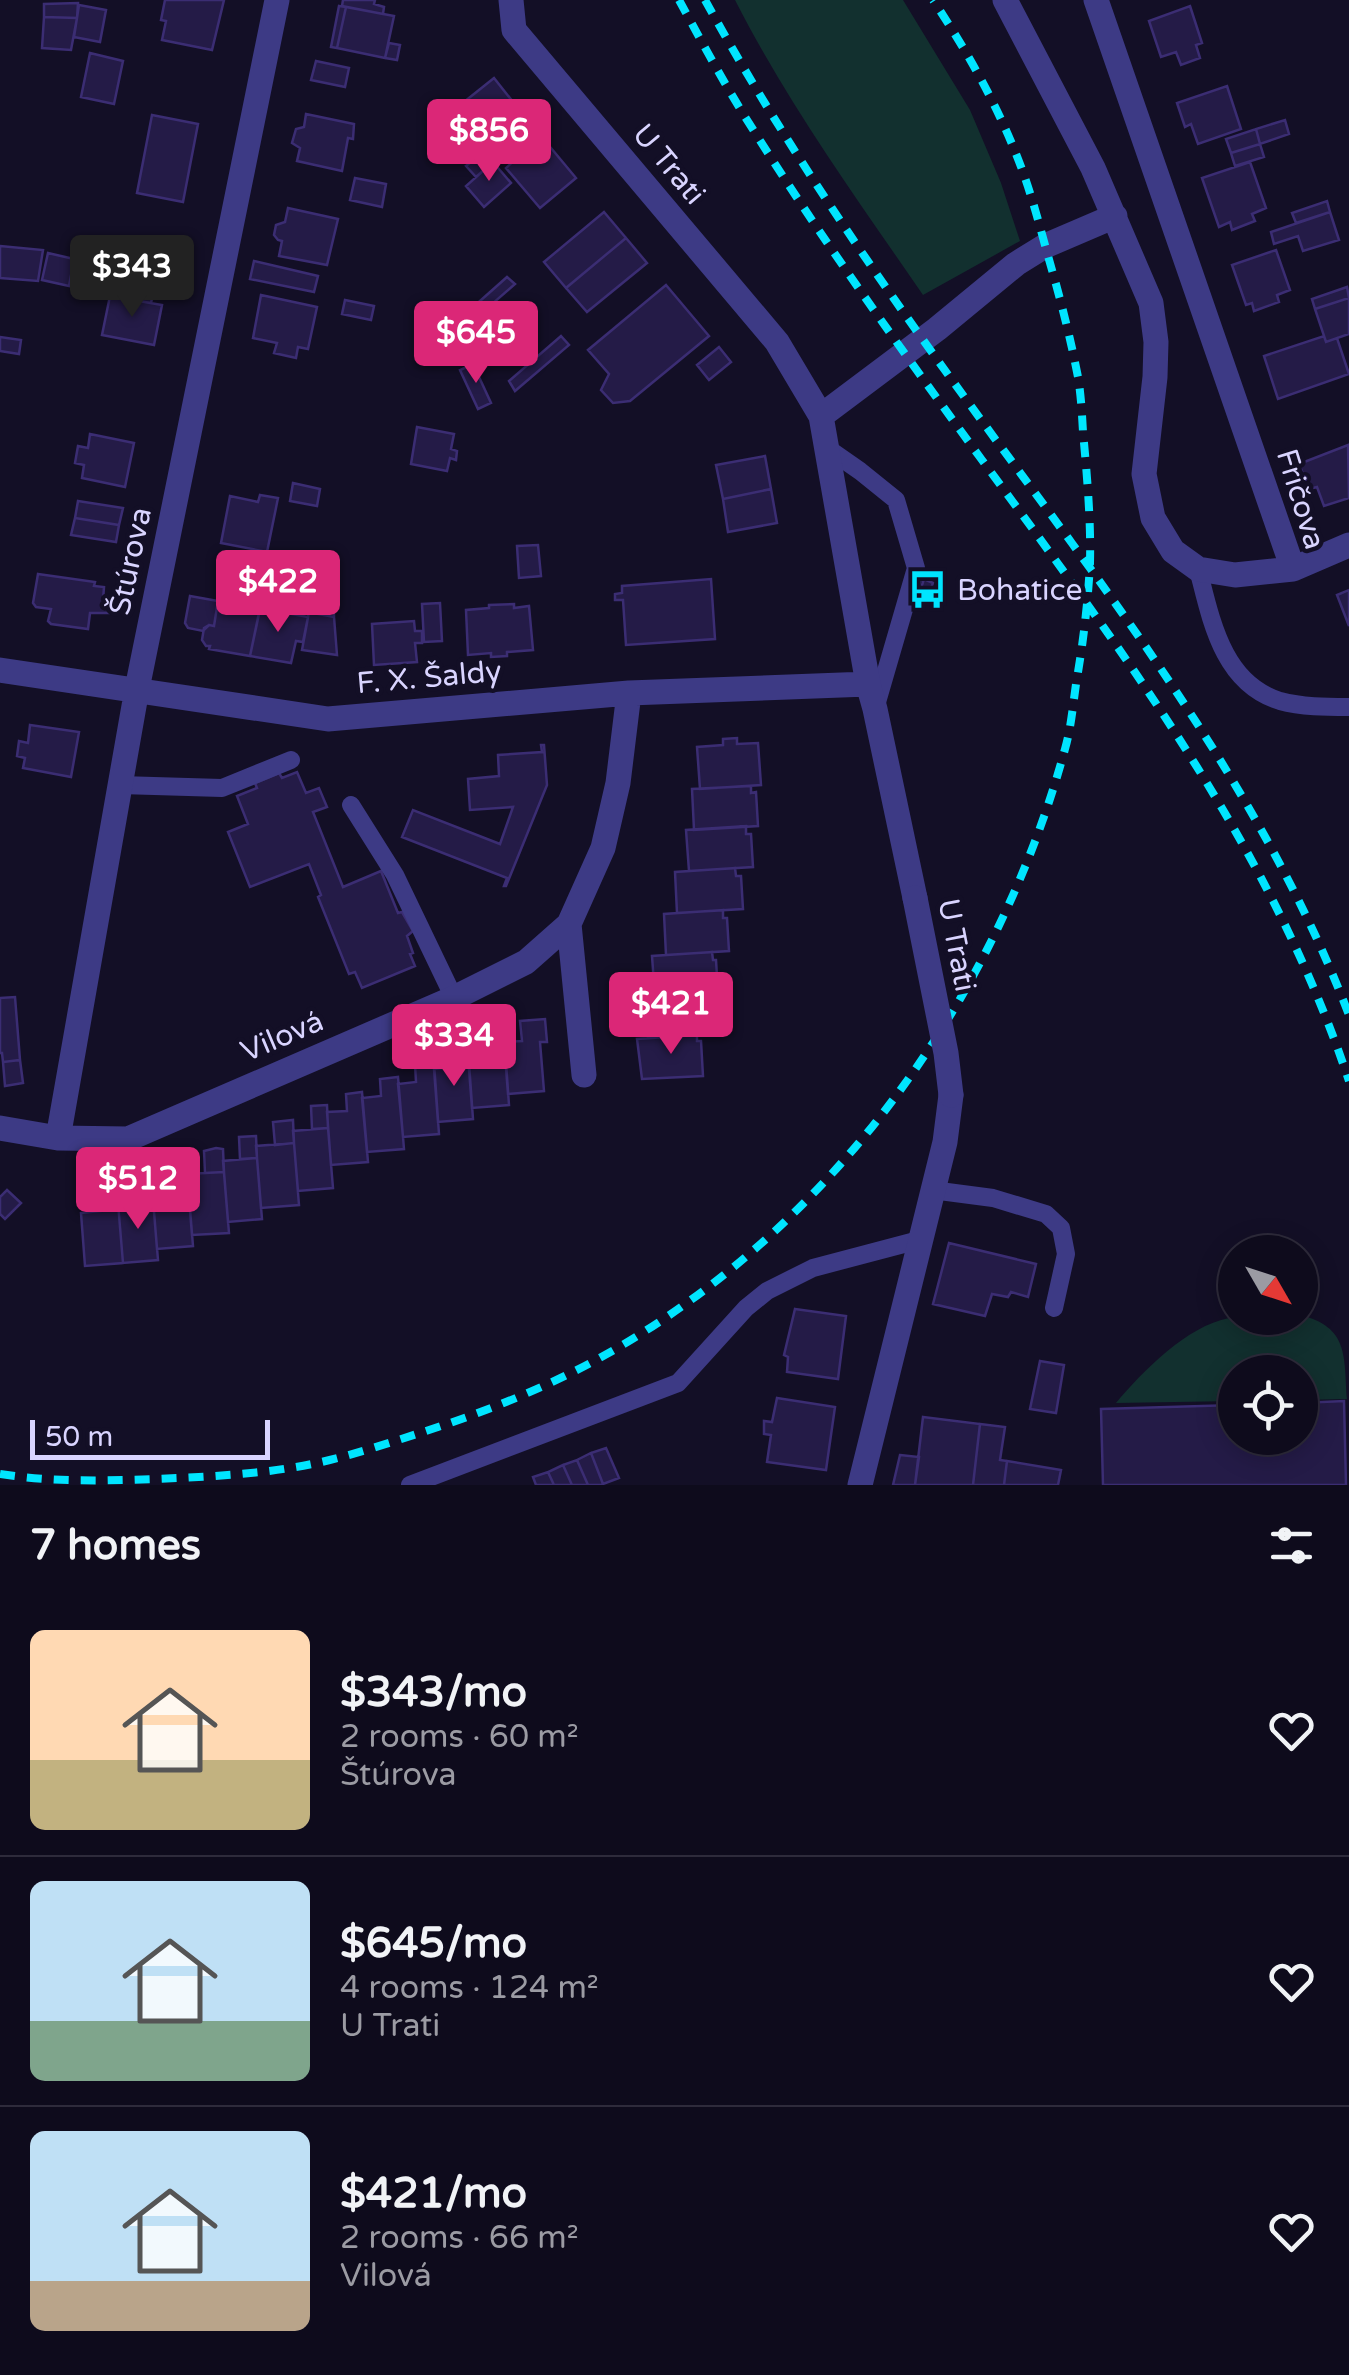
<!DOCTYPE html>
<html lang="en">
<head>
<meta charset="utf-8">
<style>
	:root { --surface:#0e0b1c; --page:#171425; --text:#f1f3f6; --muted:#9b9ba3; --line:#2e2b3b; --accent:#db2777 }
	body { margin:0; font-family:"Varela Round",sans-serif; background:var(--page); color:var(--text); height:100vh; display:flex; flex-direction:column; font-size:38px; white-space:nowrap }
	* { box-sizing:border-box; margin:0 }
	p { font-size:32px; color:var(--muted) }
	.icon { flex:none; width:55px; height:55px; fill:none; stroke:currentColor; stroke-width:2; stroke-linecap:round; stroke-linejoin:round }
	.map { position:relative; height:1485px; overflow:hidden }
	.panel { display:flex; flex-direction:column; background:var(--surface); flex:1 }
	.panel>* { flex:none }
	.needle { width:65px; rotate:129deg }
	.controls { position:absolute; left:1218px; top:1235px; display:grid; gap:20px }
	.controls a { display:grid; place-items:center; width:100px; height:100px; border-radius:50%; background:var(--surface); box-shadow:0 5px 25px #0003,0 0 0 2px var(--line); font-size:50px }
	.scale { position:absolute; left:30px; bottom:25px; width:240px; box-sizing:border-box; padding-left:10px; border:5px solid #d9d4ff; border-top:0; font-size:28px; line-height:35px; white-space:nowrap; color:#d9d4ff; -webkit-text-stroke:8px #130f26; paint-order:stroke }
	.price { position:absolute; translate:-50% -85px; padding:0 22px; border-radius:10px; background:var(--accent); color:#fff; font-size:32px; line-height:65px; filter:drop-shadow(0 2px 5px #0008) }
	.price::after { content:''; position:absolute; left:50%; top:60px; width:30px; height:22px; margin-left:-15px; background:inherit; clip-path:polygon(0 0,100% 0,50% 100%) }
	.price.current { background:#222; color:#fff }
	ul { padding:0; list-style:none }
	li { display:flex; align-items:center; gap:30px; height:250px; padding:0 30px }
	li+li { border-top:2px solid var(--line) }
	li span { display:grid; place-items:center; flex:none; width:280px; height:200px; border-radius:15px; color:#555 }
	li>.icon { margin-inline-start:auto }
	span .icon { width:120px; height:120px; fill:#fffc; stroke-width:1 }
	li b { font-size:42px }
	h2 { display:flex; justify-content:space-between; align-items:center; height:120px; padding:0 30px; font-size:42px }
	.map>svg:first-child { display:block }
	.green { fill:#12302f }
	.building { fill:#241b47; stroke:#3b2d73; stroke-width:2.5 }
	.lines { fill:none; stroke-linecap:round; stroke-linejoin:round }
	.lane { stroke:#3d3a85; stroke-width:18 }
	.street { stroke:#3d3a85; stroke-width:25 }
	.rail { stroke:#00e5ff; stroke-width:8; stroke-dasharray:15 12; stroke-linecap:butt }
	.street-bridge { stroke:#3d3a85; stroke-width:25 }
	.labels { text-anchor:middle; stroke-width:9; stroke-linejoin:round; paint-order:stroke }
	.street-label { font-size:30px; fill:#d9d4ff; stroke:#130f26 }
	.poi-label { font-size:30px; fill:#d9d4ff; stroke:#130f26; text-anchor:start }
</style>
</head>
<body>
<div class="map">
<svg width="1349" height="1485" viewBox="0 0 1349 1485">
	<rect width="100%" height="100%" fill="#130f26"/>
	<path class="green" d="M735 0H903L970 110 1001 183 1020 241 923 295C857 199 788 104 735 0Z
		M1300 1315C1349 1327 1344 1356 1347 1399L1300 1400V1372H1235V1401L1116 1403C1143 1371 1187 1326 1229 1318 1249 1314 1278 1318 1300 1318Z"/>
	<path class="building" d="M165 0H224L212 50 162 40 166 21 161 20Z
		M343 0H375L374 4 384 7 383 14 342 6Z
		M78 3 77 18 44 17V4Z
		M79 5 106 10 100 42 74 37Z
		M339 6 346 7 337 48 331 47Z
		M1190 6 1202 43 1196 45 1200 58 1181 65 1176 52 1161 57 1149 21Z
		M346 7 394 16 385 58 337 48Z
		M44 17 77 18 71 50 42 48Z
		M389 43 400 45 397 60 385 58Z
		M90 53 123 61 114 104 81 97Z
		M316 61 349 68 345 87 311 80Z
		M494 78 521 112 483 144 454 110Z
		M1227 86 1241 129 1198 144 1191 124 1185 127 1177 103Z
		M306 114 354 124 353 139 348 138 342 171 297 161 300 148 292 143 296 129 304 127Z
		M152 115 198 124 183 202 137 193Z
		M1285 120 1289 134 1260 144 1256 129Z
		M1256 129 1260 144 1231 153 1226 139Z
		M546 142 576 178 540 208 506 168 517 158 521 162Z
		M1260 144 1264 157 1235 166 1231 153Z
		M485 151 493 162 476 177 466 166Z
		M493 162 511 183 484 207 466 186Z
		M1250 162 1266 208 1252 214 1255 221 1232 230 1230 222 1219 227 1202 178Z
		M355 178 386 184 382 207 350 200Z
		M1327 201 1330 212 1296 223 1292 213Z
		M288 208 338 219 327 265 279 256 282 241 278 240 274 235 276 225 285 222Z
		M604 212 626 238 566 288 544 262Z
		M1330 212 1339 240 1303 251 1298 236 1274 244 1271 232Z
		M626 238 647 263 587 312 566 288Z
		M127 244 153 249 149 268 123 262Z
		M0 246 43 250 38 281 0 278Z
		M1276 250 1290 290 1277 295 1279 302 1254 311 1252 303 1246 305 1232 265Z
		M48 253 74 259 69 286 42 280Z
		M94 259 122 265 120 277 92 271Z
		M254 261 318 276 314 292 250 279Z
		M507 277 515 284 468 325 462 317Z
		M666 285 709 336 630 401 613 403 601 390 609 374 588 350Z
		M1347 287 1349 298 1315 309 1312 299Z
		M113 288 153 294 151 303 110 296Z
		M261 295 317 307 308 349 298 347 296 358 274 353 277 343 253 338Z
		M110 296 162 305 154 345 102 335Z
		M1349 298V334L1326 342 1315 309Z
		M345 300 374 306 371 320 342 314Z
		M561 336 569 345 515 391 509 381Z
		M1324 336 1326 342 1337 338 1349 374 1278 399 1264 356Z
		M0 337 21 340 19 354 0 351Z
		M719 347 731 362 709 380 697 365Z
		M473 364 491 403 478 409 460 370Z
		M417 427 454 434 451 449 457 451 456 460 450 458 447 471 411 464Z
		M90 434 134 443 125 487 82 478 84 465 75 463 78 446 88 448Z
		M1348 445 1349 498 1324 506 1317 487 1309 489 1299 464Z
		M765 456 771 489 723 499 716 465Z
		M293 483 320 489 317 506 290 501Z
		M771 489 777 523 728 532 723 499Z
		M260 495 278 498 267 552 221 543 230 496 258 502Z
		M78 501 123 508 119 525 75 518Z
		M75 518 119 525 116 542 71 535Z
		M538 545 541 576 519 578 517 546Z
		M38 574 95 582 94 586 104 587 103 600 111 601 109 613H90L88 629 51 624 48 621 51 609 36 607 33 603Z
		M711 579 715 639 626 645 623 600H615V594L622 593V586Z
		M924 579 933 583 926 601 918 597Z
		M318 586H334V617L313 613Z
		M1349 590V626L1337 595Z
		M190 596 218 601 214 626 209 625 203 631 188 628 185 623Z
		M247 597 262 600 250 656 209 649 210 646H206L202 640 204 628 209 625 214 626 218 601 245 605Z
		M440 603 442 641 424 642 422 604Z
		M514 604V608L529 606 533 650 507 652V656L491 657V653L468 655 466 610 489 608V605Z
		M260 608 308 617 303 642 296 641 291 663 250 656Z
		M309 612 334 617 337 655 302 650Z
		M414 621 415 631H422V643H415L417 662 374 665 372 624Z
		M30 725 79 732 71 777 23 768 25 758 17 756 19 741 28 743Z
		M737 738V744L758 743 761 785 700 789 697 747 723 745V739Z
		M541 745H544L547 785 506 886H504L507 878 402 837 413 810 500 844 513 807 470 810 468 779 499 776 498 755 542 752Z
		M297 772 306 793 319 788 327 807 313 812 343 887 381 871 398 913 402 912 413 931 407 936 413 953 410 954 415 966 362 988 355 972 349 974 318 897 321 895 309 864 250 887 228 832 248 824 237 796 257 788 255 783 279 773 282 778Z
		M751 786V793L756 792 758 826 694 830 692 789Z
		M746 826V834H751L753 867 689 871 686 830Z
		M735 868 736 876H741L743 909 677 913 675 872Z
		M723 910V918H727L729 951 666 955 664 914Z
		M712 952 713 960H716L718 993 655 997 652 956Z
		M702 994 703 1001H708L710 1034 648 1038 645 998Z
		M15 997 20 1060 3 1062 2 1053H0V998Z
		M545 1019 547 1042H540L544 1091 508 1094 504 1042 522 1041 520 1021Z
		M504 1034 509 1105 472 1108 468 1056 486 1054 484 1036Z
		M697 1035V1041H701L703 1076 642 1079 637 1039Z
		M468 1049 473 1119 438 1122 434 1069 452 1067 450 1050Z
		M20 1060 23 1083 5 1086 3 1062Z
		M434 1063 439 1134 403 1137 398 1084 416 1082 415 1064Z
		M398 1077 404 1149 367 1152 362 1098 381 1096 380 1079Z
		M362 1092 368 1162 331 1165 327 1112 347 1111 346 1094Z
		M327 1105 328 1128 312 1129 311 1106Z
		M293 1120 294 1143 275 1145 273 1122Z
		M328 1128 333 1188 298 1191 293 1131Z
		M256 1136 257 1158 240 1159 239 1137Z
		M294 1143 299 1205 261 1208 256 1146Z
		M216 1148 223 1149 224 1172 205 1173 204 1151Z
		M257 1158 262 1219 228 1222 223 1161Z
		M186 1161 188 1184 172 1185 171 1163Z
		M224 1172 229 1233 192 1235 187 1174Z
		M152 1177 153 1200 137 1201 135 1178Z
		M116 1180 118 1203 100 1204 99 1181Z
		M188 1184 193 1246 157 1249 152 1186Z
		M7 1190 21 1203 5 1219 0 1214V1197Z
		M153 1200 158 1260 123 1263 118 1203Z
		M118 1203 123 1263 85 1266 81 1213 101 1211 100 1204Z
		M949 1243 1036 1264 1028 1297 1011 1292 1008 1297 992 1294 985 1316 933 1304Z
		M795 1309 846 1316 838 1379 787 1372 788 1357 784 1355Z
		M1040 1361 1064 1365 1056 1413 1030 1409Z
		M777 1398 835 1407 826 1470 767 1462 771 1435 764 1434V1421L772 1422Z
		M1344 1401 1346 1485H1103L1101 1409 1235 1405V1438H1300V1403Z
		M923 1417 980 1424 973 1485H915Z
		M980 1424 1005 1427 1000 1460 1007 1461 1004 1485H973Z
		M606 1448 619 1478 603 1484 591 1453Z
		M591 1453 603 1484 601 1485H588L577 1460Z
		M900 1455 919 1457 915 1485H893Z
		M577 1460 588 1485H572L563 1465Z
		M1007 1461 1061 1470 1058 1485H1004Z
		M563 1465 572 1485H554L548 1472Z
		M548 1472 554 1485H536L533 1477Z"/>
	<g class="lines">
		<path class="lane" d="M827 448 860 471 896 500 916 568 875 709
			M1198 569C1211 619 1222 683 1280 701 1302 707 1326 707 1349 707
			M120 785 222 788 291 760
			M351 805 395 875 454 998
			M932 1190 993 1198 1046 1214 1061 1228 1066 1254 1054 1308
			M410 1485 678 1383 746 1308 767 1291 813 1268 919 1240"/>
		<path class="street" d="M511 0 514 30 777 342 821 416 868 684 875 709 915 898
			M1005 0 1093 168 1151 303 1156 342 1155 377 1144 474 1153 518 1173 551 1198 569 1235 575 1293 569 1349 545
			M1096 0 1293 569
			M821 416 937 329 1016 264 1045 246 1115 216
			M0 670 328 719 629 693 868 684
			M569 924 584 1075
			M0 1128 58 1138 128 1139 454 998 526 962 569 924 603 848 618 783 629 693
			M58 1138 137 689 277 0
			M860 1485 945 1142 951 1095"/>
		<path class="rail" d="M679 0C703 44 727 89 754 131 825 244 903 352 982 460 1126 656 1271 847 1349 1081
			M705 0C776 129 858 250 944 369 1093 575 1257 775 1349 1015
			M0 1474C51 1482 102 1481 154 1479 201 1477 249 1475 296 1467 339 1460 382 1445 423 1432 485 1412 548 1387 605 1355 832 1228 997 998 1065 749 1071 728 1073 705 1076 684 1083 644 1088 603 1090 563 1091 520 1087 475 1083 432 1082 414 1081 395 1078 377 1071 341 1062 305 1052 270 1043 239 1035 206 1024 175 1002 113 969 54 933 0"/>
		<path class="street-bridge" d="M915 898 946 1053 951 1095"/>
	</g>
	<defs>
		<symbol id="bus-bare" viewBox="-9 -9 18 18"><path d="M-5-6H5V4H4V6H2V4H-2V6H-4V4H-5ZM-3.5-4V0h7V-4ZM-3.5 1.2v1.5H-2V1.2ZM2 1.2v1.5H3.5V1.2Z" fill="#00e5ff" stroke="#130f26" stroke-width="2.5" paint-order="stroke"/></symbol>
	</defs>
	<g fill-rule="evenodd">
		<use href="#bus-bare" x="900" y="562" width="55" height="55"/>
	</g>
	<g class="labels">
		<g class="street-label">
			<text transform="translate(669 164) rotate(50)" y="10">U Trati</text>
			<text transform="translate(1301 499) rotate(73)" y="10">Fričova</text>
			<text transform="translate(130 561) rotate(-78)" y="10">Štúrova</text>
			<text transform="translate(429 677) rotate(-5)" y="10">F. X. Šaldy</text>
			<text transform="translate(957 945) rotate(79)" y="10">U Trati</text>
			<text transform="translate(282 1036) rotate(-23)" y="10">Vilová</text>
		</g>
		<g class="poi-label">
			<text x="957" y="600">Bohatice</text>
		</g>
	</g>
</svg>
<div class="controls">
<a><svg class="needle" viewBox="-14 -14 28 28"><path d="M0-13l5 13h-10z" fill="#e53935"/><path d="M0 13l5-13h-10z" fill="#9b9ba3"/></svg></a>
<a><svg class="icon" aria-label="locate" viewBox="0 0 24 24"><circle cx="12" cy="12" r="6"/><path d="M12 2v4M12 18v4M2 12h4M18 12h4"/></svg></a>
</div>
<div class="scale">50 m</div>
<b class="price" style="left:489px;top:184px">$856</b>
<b class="price current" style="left:132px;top:320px">$343</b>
<b class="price" style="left:476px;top:386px">$645</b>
<b class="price" style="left:278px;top:635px">$422</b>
<b class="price" style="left:671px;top:1057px">$421</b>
<b class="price" style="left:454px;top:1089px">$334</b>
<b class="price" style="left:138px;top:1232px">$512</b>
</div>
<section class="panel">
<h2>7 homes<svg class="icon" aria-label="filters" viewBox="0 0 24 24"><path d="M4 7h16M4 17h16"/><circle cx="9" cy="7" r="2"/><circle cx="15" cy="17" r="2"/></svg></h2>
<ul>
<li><span style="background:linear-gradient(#ffd9b3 65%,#c2b280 0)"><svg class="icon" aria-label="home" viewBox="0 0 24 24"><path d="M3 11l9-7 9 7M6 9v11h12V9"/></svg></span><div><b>$343/mo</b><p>2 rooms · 60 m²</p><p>Štúrova</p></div><svg class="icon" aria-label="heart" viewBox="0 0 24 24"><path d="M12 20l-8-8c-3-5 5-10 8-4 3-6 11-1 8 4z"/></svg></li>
<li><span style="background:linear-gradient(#bfe0f5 70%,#7fa58c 0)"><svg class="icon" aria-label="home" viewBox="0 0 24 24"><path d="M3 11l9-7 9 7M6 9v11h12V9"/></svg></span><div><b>$645/mo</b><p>4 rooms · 124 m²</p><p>U Trati</p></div><svg class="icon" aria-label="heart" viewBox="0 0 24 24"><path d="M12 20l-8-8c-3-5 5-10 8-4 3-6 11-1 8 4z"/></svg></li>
<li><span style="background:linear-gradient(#bfe0f5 75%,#b9a48a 0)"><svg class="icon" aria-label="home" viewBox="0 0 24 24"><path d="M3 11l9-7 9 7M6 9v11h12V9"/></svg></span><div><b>$421/mo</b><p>2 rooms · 66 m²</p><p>Vilová</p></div><svg class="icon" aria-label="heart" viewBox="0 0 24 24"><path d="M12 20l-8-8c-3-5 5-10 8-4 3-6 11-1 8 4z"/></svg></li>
</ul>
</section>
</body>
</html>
